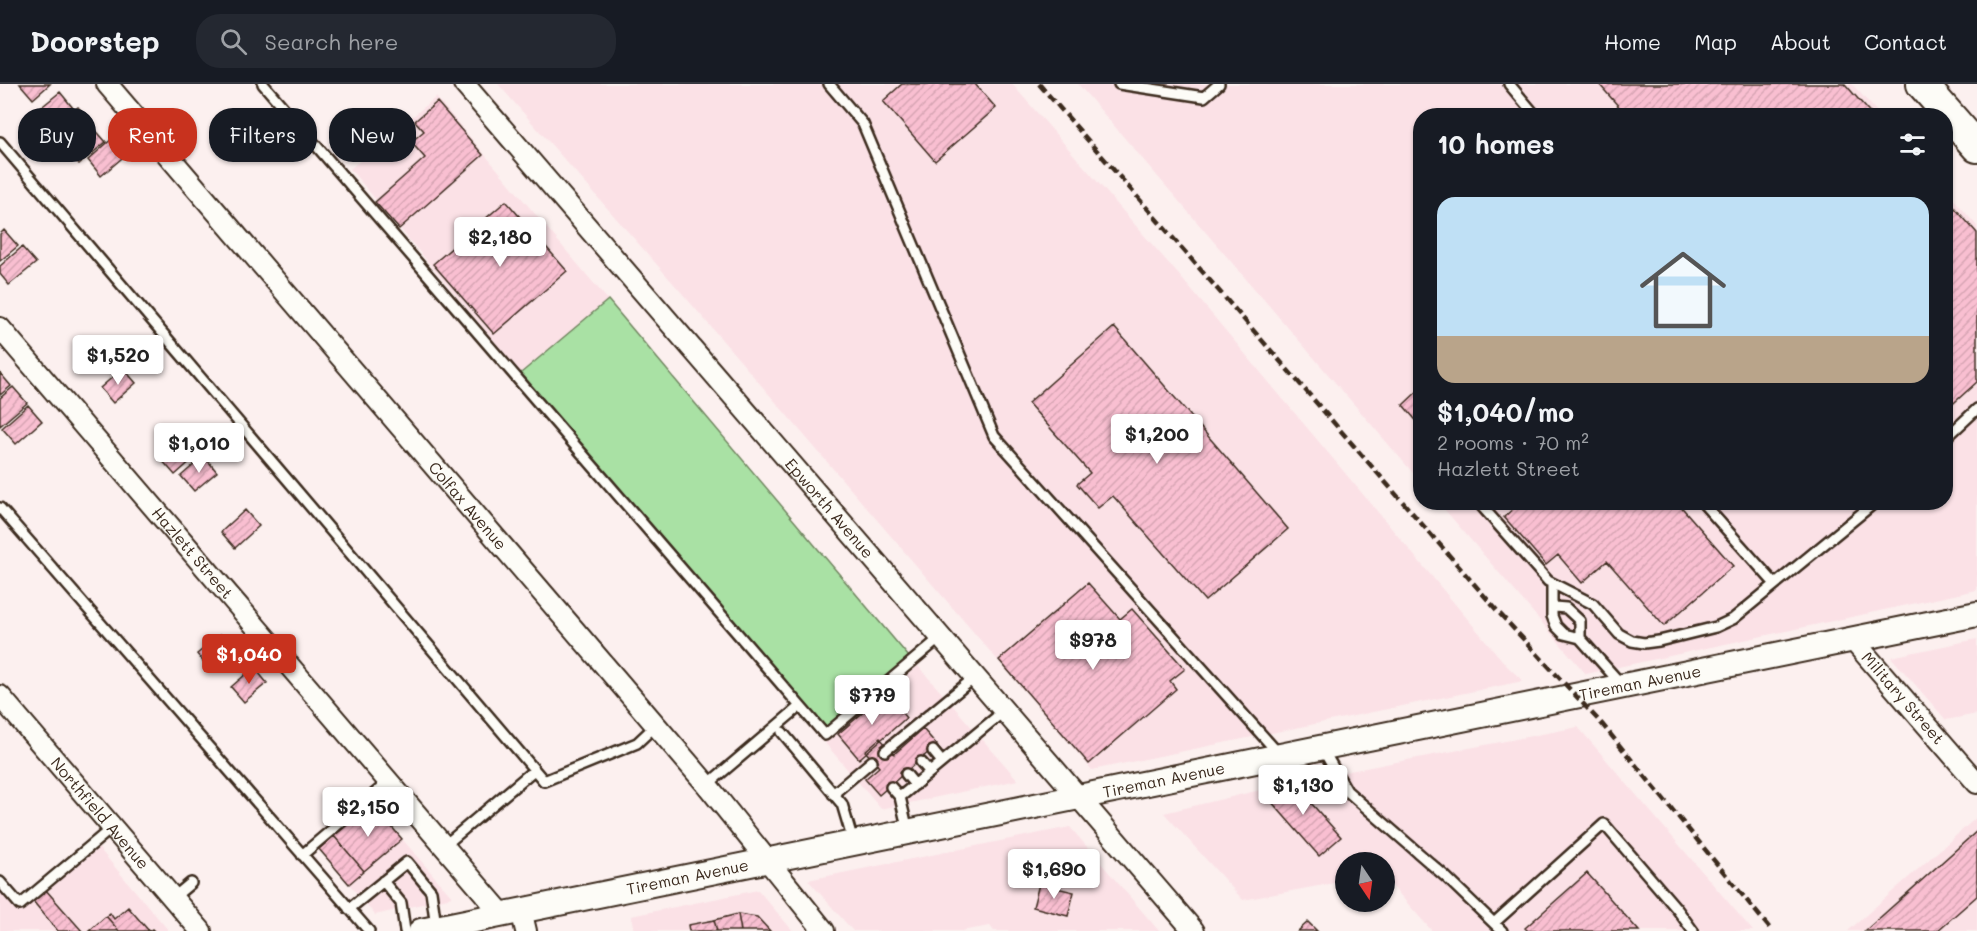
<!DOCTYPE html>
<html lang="en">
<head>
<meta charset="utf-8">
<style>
	:root { --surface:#171b24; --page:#242831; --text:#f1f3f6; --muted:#9ea1a6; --line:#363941; --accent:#c8321e }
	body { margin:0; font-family:Mali,sans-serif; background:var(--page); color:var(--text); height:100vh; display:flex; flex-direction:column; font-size:22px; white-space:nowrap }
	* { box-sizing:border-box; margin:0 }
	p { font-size:20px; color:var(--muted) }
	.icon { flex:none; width:33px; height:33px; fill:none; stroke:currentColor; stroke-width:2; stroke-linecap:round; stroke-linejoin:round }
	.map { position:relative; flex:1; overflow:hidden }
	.sheet { position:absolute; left:1413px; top:24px; width:540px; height:402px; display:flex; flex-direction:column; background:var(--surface); border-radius:24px; box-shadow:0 2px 4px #0004 }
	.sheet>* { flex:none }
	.banner { position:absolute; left:18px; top:24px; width:570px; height:54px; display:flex; gap:12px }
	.needle { width:39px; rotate:167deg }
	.fabs { position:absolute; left:1335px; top:768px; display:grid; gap:12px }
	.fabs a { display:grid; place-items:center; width:60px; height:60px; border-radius:50%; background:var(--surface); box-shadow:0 2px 4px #0004; font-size:30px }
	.price { position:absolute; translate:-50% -51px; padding:0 14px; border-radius:6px; background:#fff; color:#222; font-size:20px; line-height:39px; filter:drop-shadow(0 2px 3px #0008) }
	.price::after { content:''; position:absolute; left:50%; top:36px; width:18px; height:14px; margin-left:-9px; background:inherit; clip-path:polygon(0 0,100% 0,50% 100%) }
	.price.current { background:var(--accent); color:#fff }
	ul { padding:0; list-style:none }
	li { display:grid; align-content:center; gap:12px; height:318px; padding:0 24px }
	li+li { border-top:2px solid var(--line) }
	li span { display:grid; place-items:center; height:186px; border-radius:18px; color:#555 }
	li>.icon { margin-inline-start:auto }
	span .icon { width:108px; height:108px; fill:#fffc; stroke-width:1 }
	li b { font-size:26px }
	h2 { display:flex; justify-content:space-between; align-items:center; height:72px; padding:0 24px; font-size:26px }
	.pill { padding:0 21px; border-radius:24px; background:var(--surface); box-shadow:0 2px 4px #0004; font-size:21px; line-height:54px }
	.pill.current { background:var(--accent); color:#fff }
	header { display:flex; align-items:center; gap:36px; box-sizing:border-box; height:84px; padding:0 30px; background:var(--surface); border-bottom:2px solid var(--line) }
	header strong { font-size:28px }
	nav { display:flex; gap:33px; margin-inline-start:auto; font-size:21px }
	.search { width:420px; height:54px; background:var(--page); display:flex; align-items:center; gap:15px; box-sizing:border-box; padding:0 21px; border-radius:24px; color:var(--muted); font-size:22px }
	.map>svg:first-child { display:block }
	.built { fill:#fbe1e6 }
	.grass { fill:#a9e1a4; stroke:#728661; stroke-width:1.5 }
	.building { fill:url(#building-hatch); stroke:#3b2a1e; stroke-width:1.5 }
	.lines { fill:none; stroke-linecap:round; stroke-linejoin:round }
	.service-casing { stroke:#3b2a1e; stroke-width:14 }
	.minor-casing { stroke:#3b2a1e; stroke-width:24 }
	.tertiary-casing { stroke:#3b2a1e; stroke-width:28 }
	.primary-casing { stroke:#3b2a1e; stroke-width:34 }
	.service { stroke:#fdfcf7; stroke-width:9 }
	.minor { stroke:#fdfcf7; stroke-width:20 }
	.tertiary { stroke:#fdfcf7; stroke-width:24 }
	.primary { stroke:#fdfcf7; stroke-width:30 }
	.rail { stroke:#3b2a1e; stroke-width:4.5; stroke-dasharray:9 4.5; stroke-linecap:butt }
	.labels { text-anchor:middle; stroke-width:4.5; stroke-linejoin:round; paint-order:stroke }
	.street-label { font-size:16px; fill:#3b2a1e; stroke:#fdfcf7 }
</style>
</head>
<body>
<header>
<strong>Doorstep</strong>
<div class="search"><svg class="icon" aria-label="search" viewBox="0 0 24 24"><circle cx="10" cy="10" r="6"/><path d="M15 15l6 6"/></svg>Search here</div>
<nav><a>Home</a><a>Map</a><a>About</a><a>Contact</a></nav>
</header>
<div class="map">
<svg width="1977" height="847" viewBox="0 0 1977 847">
	<defs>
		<pattern id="building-hatch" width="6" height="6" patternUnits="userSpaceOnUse" patternTransform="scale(1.5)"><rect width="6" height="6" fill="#f9bfd1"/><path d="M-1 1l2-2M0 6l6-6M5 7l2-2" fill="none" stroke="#d6a4b3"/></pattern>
	</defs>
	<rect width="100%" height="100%" fill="#fcf0ef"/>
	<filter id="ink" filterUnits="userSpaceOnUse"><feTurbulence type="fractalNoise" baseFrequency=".0167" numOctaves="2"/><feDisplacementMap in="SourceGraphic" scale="12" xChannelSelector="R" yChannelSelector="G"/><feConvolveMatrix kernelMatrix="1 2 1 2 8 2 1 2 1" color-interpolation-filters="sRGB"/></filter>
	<g filter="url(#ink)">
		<path class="built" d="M498 0H1012L1178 190 1507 582 1523 597 1092 686 681 208Z
			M1078 0H1852L1880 31 1420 32V397Z
			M436 13 608 216 521 289 350 85Z
			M1946 106 1977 142V506L1586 590 1439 419 1946 418Z
			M1977 555V630L1946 636 1891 573Z
			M918 582 1018 696 881 725 825 659Z
			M1578 643 1753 847H1432L1385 794 1384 778H1346L1345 797 1243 816 1164 729 1298 697Z
			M372 720 452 813 375 831 349 800 319 765Z
			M1977 733V847H1848Z
			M1070 743 1159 847H994L990 842 961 847H853L808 796Z
			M97 762 169 847H0V808L19 828Z
			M758 806 793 847H634L631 832Z"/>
		<path class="grass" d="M608 216 909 573 826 643 521 289Z"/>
		<path class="building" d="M20 0H50L33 15Z
			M902 0H975L996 24 935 77 883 17Z
			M1599 0H1845L1873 32H1627Z
			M60 8 73 24 47 46 33 30Z
			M437 18 483 71 399 145 375 118 425 74 411 58 424 47 415 37Z
			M78 23 92 39 65 61 52 45Z
			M92 42 106 58 79 80 66 64Z
			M114 53 128 69 101 92 88 76Z
			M1946 114 1977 149V298L1946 326Z
			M506 117 567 187 494 250 433 180Z
			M4 146 18 162 0 177V150Z
			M22 163 36 179 9 201 0 190V182Z
			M1114 243 1288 445 1205 517 1113 412 1098 424 1077 400 1090 389 1028 319Z
			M123 284 136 299 113 319 100 304Z
			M0 289 11 302 0 311Z
			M13 303 27 319 0 342V314Z
			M1420 305V341L1403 321Z
			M28 321 42 337 16 360 2 344Z
			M187 353 201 368 175 391 161 375Z
			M204 372 217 388 194 407 181 392Z
			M1511 418H1677L1733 482 1664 542 1607 477 1582 499 1558 471 1546 481 1504 433 1515 423Z
			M245 426 259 442 235 464 221 448Z
			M1088 499 1120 535 1132 525 1185 585 1170 597 1176 605 1089 680 999 576Z
			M220 551 233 566 210 586 197 570Z
			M254 583 267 599 244 618 231 603Z
			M886 609 906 634 859 675 838 650Z
			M923 645 937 661 879 711 865 695 879 683 865 667 880 654 894 670Z
			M1289 694 1341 753 1319 772 1263 708 1271 701 1276 706Z
			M372 720 402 755 364 787 334 752Z
			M1977 747V812L1937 847H1865Z
			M334 752 364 787 349 800 319 765Z
			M1587 789 1639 847H1528L1525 844Z
			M1039 800 1074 808 1068 832 1033 823Z
			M45 805 82 847H58L32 816Z
			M128 823 149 847 152 845 154 847H119L106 832 110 829 114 835Z
			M738 830 741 847H717L714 836Z
			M738 830 757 833 770 847H741Z
			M106 832 119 847H89Z
			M714 836 717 847H689L688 841Z
			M1308 838 1317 847H1298Z"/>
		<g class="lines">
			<defs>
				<path id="service" d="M263 0 825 651 941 553
					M829 0 863 40 994 352 1279 670
					M1119 0 1204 13 1219 0
					M1509 0 1536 32
					M0 58 544 697 637 659 655 642
					M1946 354 1977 325
					M1478 418 1548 497 1593 520 1619 550 1632 557 1644 559 1659 557 1716 543 1733 535 1873 420
					M1702 418 1775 500
					M0 424 369 847
					M1552 500V532L1556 542 1564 550 1580 554 1621 600
					M1554 523 1566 524 1580 537V554
					M782 648 842 720 853 757
					M1323 666 1347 707 1446 793 1502 847
					M885 667 975 593
					M933 667 942 678
					M921 678 930 688
					M906 690 915 701
					M707 701 799 623
					M891 703 900 713 908 747
					M833 710 872 677
					M900 713 1004 627
					M444 762 534 686
					M302 771 387 699
					M383 797 401 819 405 847
					M0 798 20 821 113 743
					M173 814 191 799
					M349 825 407 778 431 807 436 842
					M1494 839 1604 740 1677 825 1693 847"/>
				<g id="minor">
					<path id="s1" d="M107 0 707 701 824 847"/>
					<path id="s2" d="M464 0 1194 847"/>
					<path id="s3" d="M0 244 502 830"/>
					<path id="s4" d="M1852 555 1977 699"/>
					<path id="s5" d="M0 612 201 847"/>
					<path d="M521 826 526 847"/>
				</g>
				<g id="tertiary">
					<path id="s6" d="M421 847 1977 530"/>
				</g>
				<path id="primary" d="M1922 0 1977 63"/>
			</defs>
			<use href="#service" class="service-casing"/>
			<use href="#minor" class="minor-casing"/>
			<use href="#tertiary" class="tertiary-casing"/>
			<use href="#primary" class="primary-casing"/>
			<use href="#service" class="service"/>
			<use href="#minor" class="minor"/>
			<use href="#tertiary" class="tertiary"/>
			<use href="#primary" class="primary"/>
			<path class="rail" d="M1039 0 1501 531 1602 640 1772 847"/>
		</g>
	</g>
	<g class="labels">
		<g class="street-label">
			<text dy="6" stroke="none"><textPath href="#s1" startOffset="555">Colfax Avenue</textPath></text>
			<text dy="6" stroke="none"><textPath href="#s2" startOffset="560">Epworth Avenue</textPath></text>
			<text dy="6" stroke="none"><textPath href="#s3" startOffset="296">Hazlett Street</textPath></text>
			<text dy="6" stroke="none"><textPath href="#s6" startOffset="1244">Tireman Avenue</textPath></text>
			<text dy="6" stroke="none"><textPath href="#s4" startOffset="78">Military Street</textPath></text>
			<text dy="6" stroke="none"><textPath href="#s6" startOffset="758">Tireman Avenue</textPath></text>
			<text dy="6" stroke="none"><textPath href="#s5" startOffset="154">Northfield Avenue</textPath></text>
			<text dy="6" stroke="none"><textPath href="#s6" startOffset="272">Tireman Avenue</textPath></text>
		</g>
	</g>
</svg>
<div class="fabs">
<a><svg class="needle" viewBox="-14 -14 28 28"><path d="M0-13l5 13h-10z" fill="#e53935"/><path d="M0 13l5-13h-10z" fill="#9ea1a6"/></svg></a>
</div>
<b class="price" style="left:500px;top:184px">$2,180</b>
<b class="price" style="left:118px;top:302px">$1,520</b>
<b class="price" style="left:1157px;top:381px">$1,200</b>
<b class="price" style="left:199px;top:390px">$1,010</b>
<b class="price" style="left:1093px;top:587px">$978</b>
<b class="price current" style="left:249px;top:601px">$1,040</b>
<b class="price" style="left:872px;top:642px">$779</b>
<b class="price" style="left:1303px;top:732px">$1,130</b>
<b class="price" style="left:368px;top:754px">$2,150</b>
<b class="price" style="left:1054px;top:816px">$1,690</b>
<div class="banner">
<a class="pill">Buy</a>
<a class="pill current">Rent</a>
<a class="pill">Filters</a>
<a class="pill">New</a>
</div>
<section class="sheet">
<h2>10 homes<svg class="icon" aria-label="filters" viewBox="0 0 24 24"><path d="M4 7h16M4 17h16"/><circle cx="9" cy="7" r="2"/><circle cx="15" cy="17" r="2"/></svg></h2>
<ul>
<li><span style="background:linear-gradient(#bfe0f5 75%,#b9a48a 0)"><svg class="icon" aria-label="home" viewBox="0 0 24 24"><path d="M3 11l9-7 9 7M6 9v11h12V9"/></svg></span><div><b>$1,040/mo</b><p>2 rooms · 70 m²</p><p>Hazlett Street</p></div></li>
</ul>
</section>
</div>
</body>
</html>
